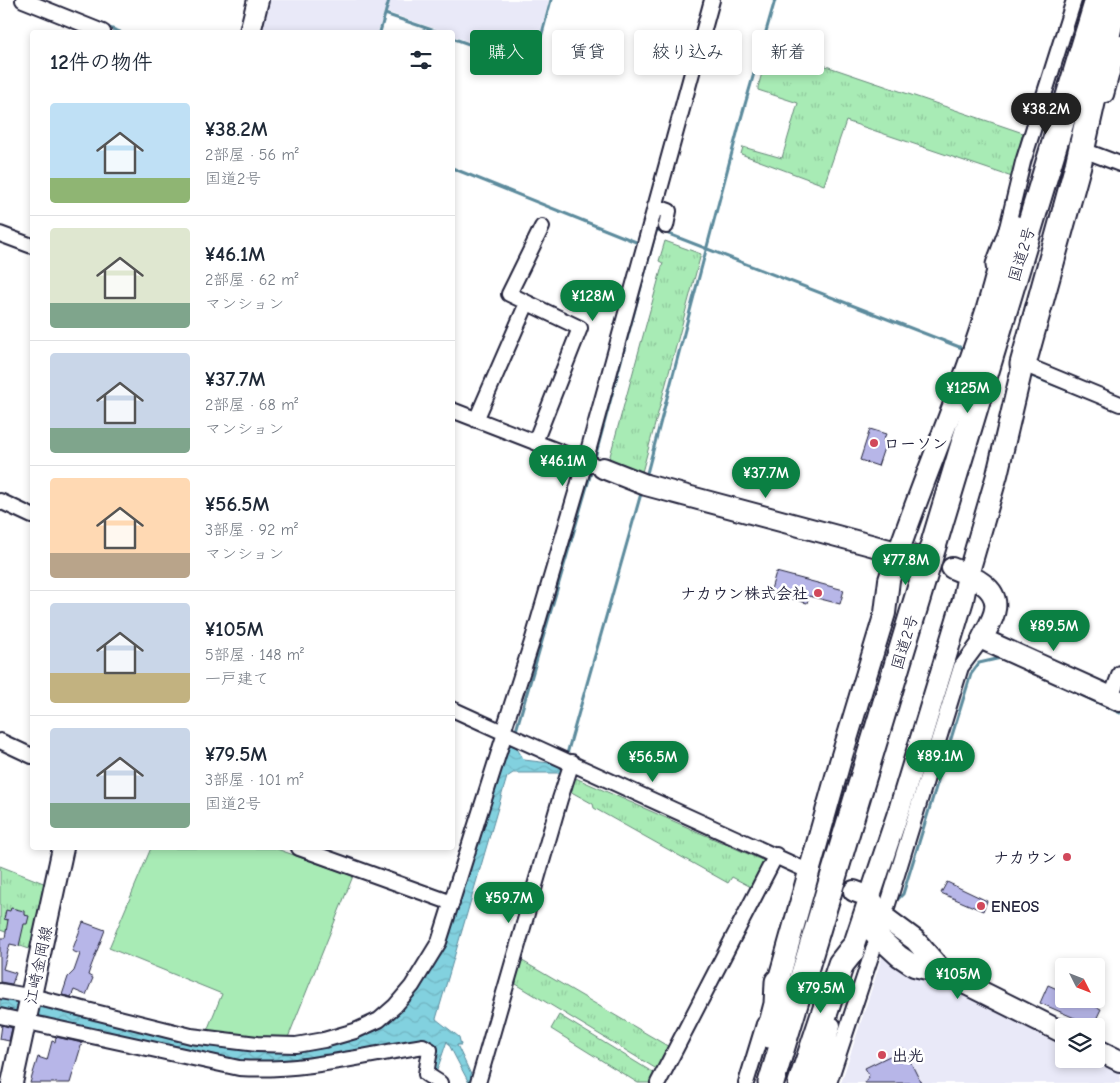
<!DOCTYPE html>
<html lang="ja">
<head>
<meta charset="utf-8">
<style>
	:root { --surface:#fff; --page:#f6f6f7; --text:#1f2937; --muted:#747a83; --line:#e0e1e3; --accent:#0b8043 }
	body { margin:0; font-family:"Comic Neue","Klee One",sans-serif; background:var(--page); color:var(--text); height:100vh; display:flex; flex-direction:column; font-size:19px; white-space:nowrap }
	* { box-sizing:border-box; margin:0 }
	p { font-size:16px; color:var(--muted) }
	.icon { flex:none; width:28px; height:28px; fill:none; stroke:currentColor; stroke-width:2; stroke-linecap:round; stroke-linejoin:round }
	.map { position:relative; flex:1; overflow:hidden }
	.side { position:absolute; left:30px; top:30px; width:425px; height:820px; display:flex; flex-direction:column; background:var(--surface); border-radius:5px; box-shadow:0 2px 8px #0003 }
	.side>* { flex:none }
	.guide { position:absolute; left:470px; top:30px; width:475px; height:45px; display:flex; gap:10px }
	.needle { width:32px; rotate:132deg }
	.buttons { position:absolute; left:1055px; top:958px; display:grid; gap:10px }
	.buttons a { display:grid; place-items:center; width:50px; height:50px; border-radius:5px; background:var(--surface); box-shadow:0 2px 8px #0003; font-size:25px }
	.price { position:absolute; translate:-50% -42px; padding:0 11px; border-radius:18px; background:var(--accent); color:#fff; font-size:16px; line-height:32px; filter:drop-shadow(0 1px 2px #0008) }
	.price::after { content:''; position:absolute; left:50%; top:30px; width:15px; height:11px; margin-left:-8px; background:inherit; clip-path:polygon(0 0,100% 0,50% 100%) }
	.price.current { background:#222; color:#fff }
	ul { padding:0; list-style:none }
	li { display:flex; align-items:center; gap:15px; height:125px; padding:0 20px }
	li+li { border-top:1px solid var(--line) }
	li span { display:grid; place-items:center; flex:none; width:140px; height:100px; border-radius:5px; color:#555 }
	li>.icon { margin-inline-start:auto }
	span .icon { width:60px; height:60px; fill:#fffc; stroke-width:1 }
	li b { font-size:21px }
	h2 { display:flex; justify-content:space-between; align-items:center; height:60px; padding:0 20px; font-size:21px }
	.pill { padding:0 18px; border-radius:5px; background:var(--surface); box-shadow:0 2px 8px #0003; font-size:18px; line-height:45px }
	.pill.current { background:var(--accent); color:#fff }
	.map>svg:first-child { display:block }
	.built { fill:#e9e9f8 }
	.grass { fill:url(#grass-tufts); stroke:#658678 }
	.pitch { fill:#a8ebb5; stroke:#658678 }
	.water { fill:url(#water-waves); stroke:#5c8b9d }
	.lines { fill:none; stroke-linecap:round; stroke-linejoin:round }
	.stream { stroke:#5c8b9d; stroke-width:3 }
	.building { fill:#b7b6e8; stroke:#22223b }
	.street-casing { stroke:#22223b; stroke-width:18 }
	.secondary-casing { stroke:#22223b; stroke-width:24 }
	.highway-casing { stroke:#22223b; stroke-width:29 }
	.street { stroke:#fff; stroke-width:14 }
	.secondary { stroke:#fff; stroke-width:20 }
	.highway { stroke:#fff; stroke-width:25 }
	.poi-dot { fill:#d1495b; stroke:#fff; stroke-width:2 }
	.labels { text-anchor:middle; stroke-width:5; stroke-linejoin:round; paint-order:stroke }
	.street-label { font-size:16px; fill:#22223b; stroke:#fff }
	.poi-label { font-size:16px; font-weight:bold; fill:#22223b; stroke:#fff; text-anchor:start }
</style>
</head>
<body>
<div class="map">
<svg width="1120" height="1083" viewBox="0 0 1120 1083">
	<defs>
		<pattern id="grass-tufts" width="24" height="20" patternUnits="userSpaceOnUse" patternTransform="scale(1.25)"><rect width="24" height="20" fill="#a8ebb5"/><path d="M3 7l-1-3M5 7V3M7 7l1-3M15 17l-1-3M17 17v-4M19 17l1-3" fill="none" stroke="#90c99d"/></pattern>
		<pattern id="water-waves" width="16" height="10" patternUnits="userSpaceOnUse" patternTransform="scale(1.25)"><rect width="16" height="10" fill="#82d1df"/><path d="M0 5q4-4 8 0t8 0" fill="none" stroke="#70b3c0"/></pattern>
	</defs>
	<rect width="100%" height="100%" fill="#fff"/>
	<filter id="ink" filterUnits="userSpaceOnUse"><feTurbulence type="fractalNoise" baseFrequency=".02" numOctaves="2"/><feDisplacementMap in="SourceGraphic" scale="10" xChannelSelector="R" yChannelSelector="G"/><feConvolveMatrix kernelMatrix="1 2 1 2 8 2 1 2 1" color-interpolation-filters="sRGB"/></filter>
	<g filter="url(#ink)">
		<path class="built" d="M264 0H549L532 64 453 36 452 32H444L384 11 378 32H256Z
			M883 954 1064 1042V1059H1096L1120 1069V1083H841Z"/>
		<path class="grass" d="M776 49 1023 133 1012 177 846 121 824 185 741 154 743 147 782 158 798 103 758 90V87L767 55Z
			M665 241 701 254 641 476 608 463 663 263 659 261Z
			M571 776 764 861 765 866 753 888 732 877 728 883 594 808 593 804 566 789Z
			M0 866 46 884 32 950 12 943 14 935 0 930Z
			M519 959 671 1048 660 1071 511 981Z
			M559 1015 657 1075 653 1083H638L551 1029Z"/>
		<path class="pitch" d="M151 848H274L353 876 287 1040 206 1033 222 994 109 948Z"/>
		<path class="water" d="M506 738 518 743 516 747 524 760 566 765 564 773H513L507 777 436 1019 459 1037 461 1045H457L475 1083H469L447 1041 435 1076 431 1075 435 1051 309 1062 242 1065 0 1011V996L259 1050 362 1034 432 961Z"/>
		<g class="lines">
			<path class="stream" d="M385 14 438 32
				M104 26 120 32
				M380 32 389 0
				M452 38 533 67 551 0
				M452 168 641 244
				M656 229 962 348
				M1029 375 1108 406
				M594 461 661 213
				M646 477 740 122 775 0
				M515 734 592 469
				M567 754 642 490
				M898 899 903 894 971 674 979 663 1001 658 1120 713"/>
		</g>
		<path class="building" d="M870 429 886 434 883 441 886 442 878 466 860 460Z
			M776 572 844 590 840 604 809 596 807 603 770 593Z
			M947 882 987 901 983 911 941 893Z
			M11 908 24 911V915L29 916 27 924H24L19 946 10 944 3 969 16 973 12 984 0 982V938H5L8 920 4 919 6 910 10 911Z
			M83 922 105 930 90 969 88 975 93 978 86 995 74 990 71 997 62 995 68 977 74 971 80 954 72 951Z
			M1048 985 1064 992V999H1079L1101 1009 1093 1026 1040 1003Z
			M2 1025 12 1028 9 1041 0 1039Z
			M56 1037 82 1043 70 1083H30L38 1057 47 1060 52 1041 55 1042Z
			M904 1049 921 1083H865L869 1075 865 1068Z"/>
		<g class="lines">
			<defs>
				<path id="street" d="M23 0 103 32
					M1106 95 1120 43
					M1091 153 1120 164
					M655 206 669 211 666 226
					M1006 232 1023 162 1074 0
					M0 234 32 246
					M1024 359 1023 364 1120 404
					M452 410 594 465
					M476 420 527 303
					M535 442 580 328 509 294 542 227
					M0 501 32 516
					M1111 697 1120 673
					M452 709 810 872
					M503 732 532 642 585 462 712 0
					M0 741 32 756
					M299 848 452 903
					M0 991 39 998 191 1036 257 1044 296 1045 324 1040 355 1031 379 1020 395 1006 412 986 439 942 505 733
					M0 1016 239 1068C302 1072 361 1056 423 1046L430 1050 426 1074 440 1083
					M478 1083 560 799 572 762
					M658 1083 776 855
					M746 1083 764 1024
					M816 1083 833 1025
					M829 1083 884 917 961 667 982 639"/>
				<path id="secondary" d="M250 32 258 0
					M603 468 646 485 919 558
					M952 568C969 575 999 586 995 609 994 619 986 630 982 639L1120 701
					M854 891 870 897 880 914 915 940 944 973
					M870 904 871 925 874 933 899 956 914 966 944 973 1064 1033
					M852 950 900 807 963 600 968 575 997 475 1023 364
					M778 982 840 762 885 613 889 580C923 474 972 373 999 265
					M1096 1049 1120 1061
					M12 1083 63 848"/>
				<path id="highway" d="M999 265 1013 228
					M1023 364 1078 165 1115 0
					M769 1035 777 1004 778 982
					M771 1083 1098 0
					M801 1083 841 964 852 950"/>
			</defs>
			<use href="#street" class="street-casing"/>
			<use href="#secondary" class="secondary-casing"/>
			<use href="#highway" class="highway-casing"/>
			<use href="#street" class="street"/>
			<use href="#secondary" class="secondary"/>
			<use href="#highway" class="highway"/>
		</g>
	</g>
	<g class="poi-dot">
		<circle cx="874" cy="443" r="5"/>
		<circle cx="818" cy="593" r="5"/>
		<circle cx="1067" cy="857" r="5"/>
		<circle cx="981" cy="906" r="5"/>
		<circle cx="882" cy="1055" r="5"/>
	</g>
	<g class="labels">
		<g class="street-label">
			<text transform="translate(1021 254) rotate(-73)" y="6">国道2号</text>
			<text transform="translate(904 642) rotate(-73)" y="6">国道2号</text>
			<text transform="translate(38 965) rotate(-78)" y="6">江崎金岡線</text>
		</g>
		<g class="poi-label">
			<text x="884" y="449">ローソン</text>
			<text x="808" y="599" text-anchor="end">ナカウン株式会社</text>
			<text x="1057" y="863" text-anchor="end">ナカウン</text>
			<text x="991" y="912">ENEOS</text>
			<text x="892" y="1061">出光</text>
		</g>
	</g>
</svg>
<div class="buttons">
<a><svg class="needle" viewBox="-14 -14 28 28"><path d="M0-13l5 13h-10z" fill="#e53935"/><path d="M0 13l5-13h-10z" fill="#747a83"/></svg></a>
<a><svg class="icon" aria-label="layers" viewBox="0 0 24 24"><path d="M12 4l9 5-9 5-9-5zM3 14l9 5 9-5"/></svg></a>
</div>
<b class="price current" style="left:1046px;top:135px">¥38.2M</b>
<b class="price" style="left:593px;top:322px">¥128M</b>
<b class="price" style="left:968px;top:414px">¥125M</b>
<b class="price" style="left:563px;top:487px">¥46.1M</b>
<b class="price" style="left:766px;top:499px">¥37.7M</b>
<b class="price" style="left:906px;top:586px">¥77.8M</b>
<b class="price" style="left:1054px;top:652px">¥89.5M</b>
<b class="price" style="left:940px;top:782px">¥89.1M</b>
<b class="price" style="left:653px;top:783px">¥56.5M</b>
<b class="price" style="left:509px;top:924px">¥59.7M</b>
<b class="price" style="left:958px;top:1000px">¥105M</b>
<b class="price" style="left:821px;top:1014px">¥79.5M</b>
<div class="guide">
<a class="pill current">購入</a>
<a class="pill">賃貸</a>
<a class="pill">絞り込み</a>
<a class="pill">新着</a>
</div>
<section class="side">
<h2>12件の物件<svg class="icon" aria-label="filters" viewBox="0 0 24 24"><path d="M4 7h16M4 17h16"/><circle cx="9" cy="7" r="2"/><circle cx="15" cy="17" r="2"/></svg></h2>
<ul>
<li><span style="background:linear-gradient(#bfe0f5 75%,#8fb573 0)"><svg class="icon" aria-label="home" viewBox="0 0 24 24"><path d="M3 11l9-7 9 7M6 9v11h12V9"/></svg></span><div><b>¥38.2M</b><p>2部屋 · 56 m²</p><p>国道2号</p></div></li>
<li><span style="background:linear-gradient(#dfe7d0 75%,#7fa58c 0)"><svg class="icon" aria-label="home" viewBox="0 0 24 24"><path d="M3 11l9-7 9 7M6 9v11h12V9"/></svg></span><div><b>¥46.1M</b><p>2部屋 · 62 m²</p><p>マンション</p></div></li>
<li><span style="background:linear-gradient(#c9d6e8 75%,#7fa58c 0)"><svg class="icon" aria-label="home" viewBox="0 0 24 24"><path d="M3 11l9-7 9 7M6 9v11h12V9"/></svg></span><div><b>¥37.7M</b><p>2部屋 · 68 m²</p><p>マンション</p></div></li>
<li><span style="background:linear-gradient(#ffd9b3 75%,#b9a48a 0)"><svg class="icon" aria-label="home" viewBox="0 0 24 24"><path d="M3 11l9-7 9 7M6 9v11h12V9"/></svg></span><div><b>¥56.5M</b><p>3部屋 · 92 m²</p><p>マンション</p></div></li>
<li><span style="background:linear-gradient(#c9d6e8 70%,#c2b280 0)"><svg class="icon" aria-label="home" viewBox="0 0 24 24"><path d="M3 11l9-7 9 7M6 9v11h12V9"/></svg></span><div><b>¥105M</b><p>5部屋 · 148 m²</p><p>一戸建て</p></div></li>
<li><span style="background:linear-gradient(#c9d6e8 75%,#7fa58c 0)"><svg class="icon" aria-label="home" viewBox="0 0 24 24"><path d="M3 11l9-7 9 7M6 9v11h12V9"/></svg></span><div><b>¥79.5M</b><p>3部屋 · 101 m²</p><p>国道2号</p></div></li>
</ul>
</section>
</div>
</body>
</html>
